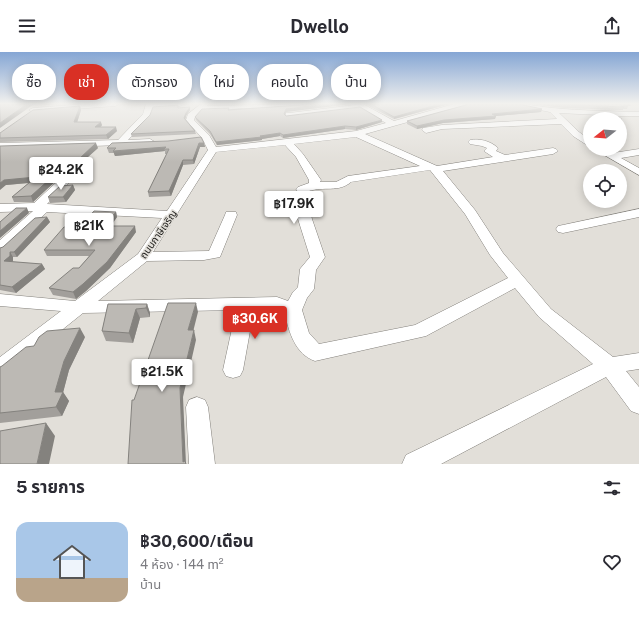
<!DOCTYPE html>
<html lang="th">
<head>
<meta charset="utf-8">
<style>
	:root { --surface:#fff; --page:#f7f7f7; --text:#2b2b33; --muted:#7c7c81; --line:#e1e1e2; --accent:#d93025 }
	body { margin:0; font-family:"Public Sans","Noto Sans Thai",sans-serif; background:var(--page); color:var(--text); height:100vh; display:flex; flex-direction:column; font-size:15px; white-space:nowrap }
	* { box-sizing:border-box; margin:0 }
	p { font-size:13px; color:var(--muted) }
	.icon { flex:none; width:22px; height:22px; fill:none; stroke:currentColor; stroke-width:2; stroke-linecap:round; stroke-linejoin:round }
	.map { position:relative; height:412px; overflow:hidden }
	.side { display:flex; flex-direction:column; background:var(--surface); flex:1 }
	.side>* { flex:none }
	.banner { position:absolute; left:12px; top:12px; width:400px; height:36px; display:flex; gap:8px }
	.needle { width:26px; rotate:253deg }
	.controls { position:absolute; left:583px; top:60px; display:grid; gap:8px }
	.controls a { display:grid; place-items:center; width:44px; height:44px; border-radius:50%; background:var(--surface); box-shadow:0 2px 10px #0003; font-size:20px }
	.price { position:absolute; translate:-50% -34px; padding:0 9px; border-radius:4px; background:#fff; color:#222; font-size:13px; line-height:26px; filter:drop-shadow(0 1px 2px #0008) }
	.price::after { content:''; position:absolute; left:50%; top:24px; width:12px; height:9px; margin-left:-6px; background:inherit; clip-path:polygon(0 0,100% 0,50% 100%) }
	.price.active { background:var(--accent); color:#fff }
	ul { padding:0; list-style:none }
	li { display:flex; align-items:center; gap:12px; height:100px; padding:0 16px }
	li+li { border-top:1px solid var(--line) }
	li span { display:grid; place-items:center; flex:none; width:112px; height:80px; border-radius:12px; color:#555 }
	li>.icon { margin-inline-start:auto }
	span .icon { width:48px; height:48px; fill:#fffc; stroke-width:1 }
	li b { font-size:17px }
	h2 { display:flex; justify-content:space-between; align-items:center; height:48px; padding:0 16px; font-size:17px }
	.pill { padding:0 14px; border-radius:16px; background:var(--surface); box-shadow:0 2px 10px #0003; font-size:14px; line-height:36px }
	.pill.active { background:var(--accent); color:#fff }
	header { display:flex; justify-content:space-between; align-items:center; height:52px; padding:0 16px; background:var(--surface); font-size:18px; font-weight:700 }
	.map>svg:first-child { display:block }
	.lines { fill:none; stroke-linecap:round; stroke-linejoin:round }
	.minor-casing { stroke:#83807b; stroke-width:1 }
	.minor { fill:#fff; fill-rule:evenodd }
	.wall { fill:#a29f9b }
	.shaded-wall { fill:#84827e }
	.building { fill:#bcb9b4; stroke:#84827e }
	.labels { text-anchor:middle; stroke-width:3; stroke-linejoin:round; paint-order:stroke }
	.street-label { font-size:10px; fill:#1b1a18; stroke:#e2dfd9 }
</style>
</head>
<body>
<header><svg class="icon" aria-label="menu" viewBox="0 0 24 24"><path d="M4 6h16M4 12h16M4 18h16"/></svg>Dwello<svg class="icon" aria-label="share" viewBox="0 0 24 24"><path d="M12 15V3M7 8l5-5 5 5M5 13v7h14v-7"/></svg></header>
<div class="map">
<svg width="639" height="412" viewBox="0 0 639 412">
	<rect width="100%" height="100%" fill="#e2dfd9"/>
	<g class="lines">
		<defs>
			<path id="minor" d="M86 52H119L115 54 33 60 29 58 33 56Z
				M146 52H184L180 54 153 56 150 65 128 88 150 87 155 90 153 92 0 97V91L118 88 143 62Z
				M201 52H209L207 54 305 52 301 54 202 58 195 65 194 68 209 83 216 95 356 79 386 71 360 56 286 65V61H289L363 52 394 69 454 52H466L465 54 365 82 437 114 493 105 484 99 487 96 482 94 470 92 468 90 470 88C479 86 491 89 498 96L496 99 505 103 553 96 556 97 558 99 553 102 443 119 475 158 503 201 551 257 613 305 639 301V317L626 319 639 335V362L631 359 606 325 441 412H402L406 403 593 312 539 265 515 236 426 284 315 309C295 302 289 280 285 262L275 257H254L243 318 240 324 233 326 226 324 223 318 236 258 83 261 7 322 0 324V305L61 259 0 254V242L75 249 138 202 162 166 47 160 5 199 0 200V188L33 159 0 160V152L34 151 74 114 78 113 83 116 82 118 47 152 167 159 208 98 202 86 186 68 188 62ZM356 85 420 114 348 124 336 130H320L321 128 303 102 294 92ZM285 93 296 105 309 128V131L298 135 296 137 307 154 299 162 298 167 310 205 300 217 298 235 293 240 288 249 277 245 98 249 147 209 204 208 220 205 237 163 236 160H226L225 163 209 199 153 200 216 100ZM430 118 465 162 490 203 508 226 415 273 319 292 309 281 302 258 307 246 314 237 316 218 325 205 312 167 311 163 320 155 309 139C323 134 339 141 351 130Z
				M516 52C529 52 541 55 553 56 582 59 610 59 639 60V64H616L622 67 620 69V67H611L600 63 559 61 579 80 590 88V95L573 84 561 72 442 77 426 81 422 78 423 76 442 73 557 67 550 60 520 54Z
				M594 97H606L613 101 639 97V103L621 106 639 116V123Z
				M639 157V165L563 181 558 180 556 177 558 174 563 173Z
				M197 345 205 348 208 355 215 412H189L186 355 189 348Z"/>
		</defs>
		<use href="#minor" class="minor-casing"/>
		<use href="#minor" class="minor"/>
	</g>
	<path class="wall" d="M365 52H449L394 67Z
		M530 52H632L631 54H628L627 57H623V58L564 56Z
		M301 53 286 60 285 63 286 64 382 70 356 78 345 77 283 86 280 84 262 87V88L217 93 210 82 196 68 195 65 229 56V58Z
		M466 53H520L542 57 541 60 496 64 495 67 443 71 417 77 407 72V69Z
		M80 54 81 58 77 70 102 73 101 75 117 79 108 87 0 90V81Z
		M190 55V58L186 64 185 67 195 79 196 82 132 85 131 82Z
		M204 91 205 95H200L194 112 183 113 171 144 149 145 148 140 167 102H165V99L115 104 114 101H109L107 96Z
		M0 94 98 96 80 112 73 113 33 150H14L12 145 29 131 6 133Z
		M73 133 75 138 66 150 50 151 48 145Z
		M116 160 117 165 111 174 136 180 110 216 86 239 76 247 53 243 49 236 79 216 89 204H47L44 198 80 175Z
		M47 165 50 170 17 205H13V209L12 210 42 212 45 217 16 241 0 238V196L3 195Z
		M108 252H147L150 261V265L140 266 133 291 106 289 102 279Z
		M85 285 69 318 63 340 69 349 62 364 0 371V315Z"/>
	<path class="shaded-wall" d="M27 52H34L0 76V71Z
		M44 52H64L45 53Z
		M328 52H351L286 60 284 65V62L286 57Z
		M440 52H449L394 67V65Z
		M80 54 81 58 76 74 74 70Z
		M190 55V58L186 64 185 69 184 66 186 61Z
		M542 57 541 60 496 64 495 67 443 71 417 77V74L444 68 492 62Z
		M382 68V70L356 78V75Z
		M101 70 102 73 96 79 95 75Z
		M345 74V77L283 86V83Z
		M116 75 117 79 108 87 106 83Z
		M280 81V84L262 87V88L217 93 216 90Z
		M96 91 98 96 80 112 73 113 33 150 31 144 71 108Z
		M199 91H204L205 95H200L194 112 193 108Z
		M166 95 164 97 165 99 115 104 113 99Z
		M183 108V113L171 144 169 139Z
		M36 125 38 130 6 133 0 138V131L4 128Z
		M73 133 75 138 66 150 63 145Z
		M27 156 29 161 0 186V179Z
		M116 160 117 165 106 180 104 174Z
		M47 165 50 170 17 205 14 200Z
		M135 174 136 180 110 216 86 239 76 247 73 240Z
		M10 200 13 205V209L7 215 4 209Z
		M42 212 45 217 16 241 12 235Z
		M196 251 198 260 191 288 188 278Z
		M147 252 150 261V265L146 256Z
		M136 257 140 266 133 291 129 281Z
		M80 276 85 285 69 318 63 341V340L69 349 62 364 56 355 55 340 64 309Z
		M194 278 196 288 183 345 186 412H184L183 410 180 336Z
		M46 371 55 384 49 412H37Z"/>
	<path class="building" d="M0 52H27L0 71Z
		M303 52H328L286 57 284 62 286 64 360 55 382 68 356 75 345 74 283 83 280 81 260 84 262 85 216 90 210 79 195 65 202 57 229 56 228 58 301 53Z
		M371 52H440L394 65Z
		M466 52H519L542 57 492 62 496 64 444 68 417 74 407 69 466 53Z
		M556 52H623L628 54H621L624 55Z
		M178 53V56L190 55 186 61 184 66 195 79 131 82 150 63 153 55Z
		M80 54 74 70H101L95 75H116L106 83 0 86V81L33 58Z
		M201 85 204 91H199L193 108H183L169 139 148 140 169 97H164L166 95 113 99 116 96H107L112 91 168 89Z
		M96 91 78 108H71L31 144 12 145 36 125 4 128 0 131V94Z
		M73 133 63 145H48L60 134Z
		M16 156H27L0 179V170Z
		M94 159 116 160 104 174H135L107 210 83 232 73 240 49 236 73 216H79L95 198H44L64 175H80Z
		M47 165 14 200H10V204L4 209 42 212 12 235 0 233V196L3 195 35 166Z
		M168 251H196L188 278H194L180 336 183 410 185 409 186 412H128L132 348H134Z
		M108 252H147L146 256 136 257 129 281 102 279Z
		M80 276 64 309 55 340H63L56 355 0 361V315L2 314 26 295 34 294 39 285 47 279Z
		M46 371 37 412H0V379Z"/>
	<linearGradient id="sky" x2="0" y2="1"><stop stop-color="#85a6d4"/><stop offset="0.47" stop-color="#f2f1ee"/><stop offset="1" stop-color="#f2f1ee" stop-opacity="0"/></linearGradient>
	<rect width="639" height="110" fill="url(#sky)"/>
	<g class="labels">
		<g class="street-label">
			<text transform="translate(158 182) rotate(-55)" y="4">ถนนภาษีเจริญ</text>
		</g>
	</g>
</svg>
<div class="controls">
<a><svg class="needle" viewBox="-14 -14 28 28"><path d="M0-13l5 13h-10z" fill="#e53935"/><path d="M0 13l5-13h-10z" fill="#7c7c81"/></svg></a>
<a><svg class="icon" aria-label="locate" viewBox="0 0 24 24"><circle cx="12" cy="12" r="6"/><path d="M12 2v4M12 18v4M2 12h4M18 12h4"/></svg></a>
</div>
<b class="price" style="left:61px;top:139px">฿24.2K</b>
<b class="price" style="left:294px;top:173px">฿17.9K</b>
<b class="price" style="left:89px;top:195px">฿21K</b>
<b class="price active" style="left:255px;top:288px">฿30.6K</b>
<b class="price" style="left:162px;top:341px">฿21.5K</b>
<div class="banner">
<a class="pill">ซื้อ</a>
<a class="pill active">เช่า</a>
<a class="pill">ตัวกรอง</a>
<a class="pill">ใหม่</a>
<a class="pill">คอนโด</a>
<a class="pill">บ้าน</a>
</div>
</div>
<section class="side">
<h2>5 รายการ<svg class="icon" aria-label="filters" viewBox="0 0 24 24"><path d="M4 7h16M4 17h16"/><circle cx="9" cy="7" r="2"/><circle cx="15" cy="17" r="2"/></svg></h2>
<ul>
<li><span style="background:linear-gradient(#a9c7e8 70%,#b9a48a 0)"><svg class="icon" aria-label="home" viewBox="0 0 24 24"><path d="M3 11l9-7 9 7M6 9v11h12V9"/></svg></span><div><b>฿30,600/เดือน</b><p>4 ห้อง · 144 m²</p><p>บ้าน</p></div><svg class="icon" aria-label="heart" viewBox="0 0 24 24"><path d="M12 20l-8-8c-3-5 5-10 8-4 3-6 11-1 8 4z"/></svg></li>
</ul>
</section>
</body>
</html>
